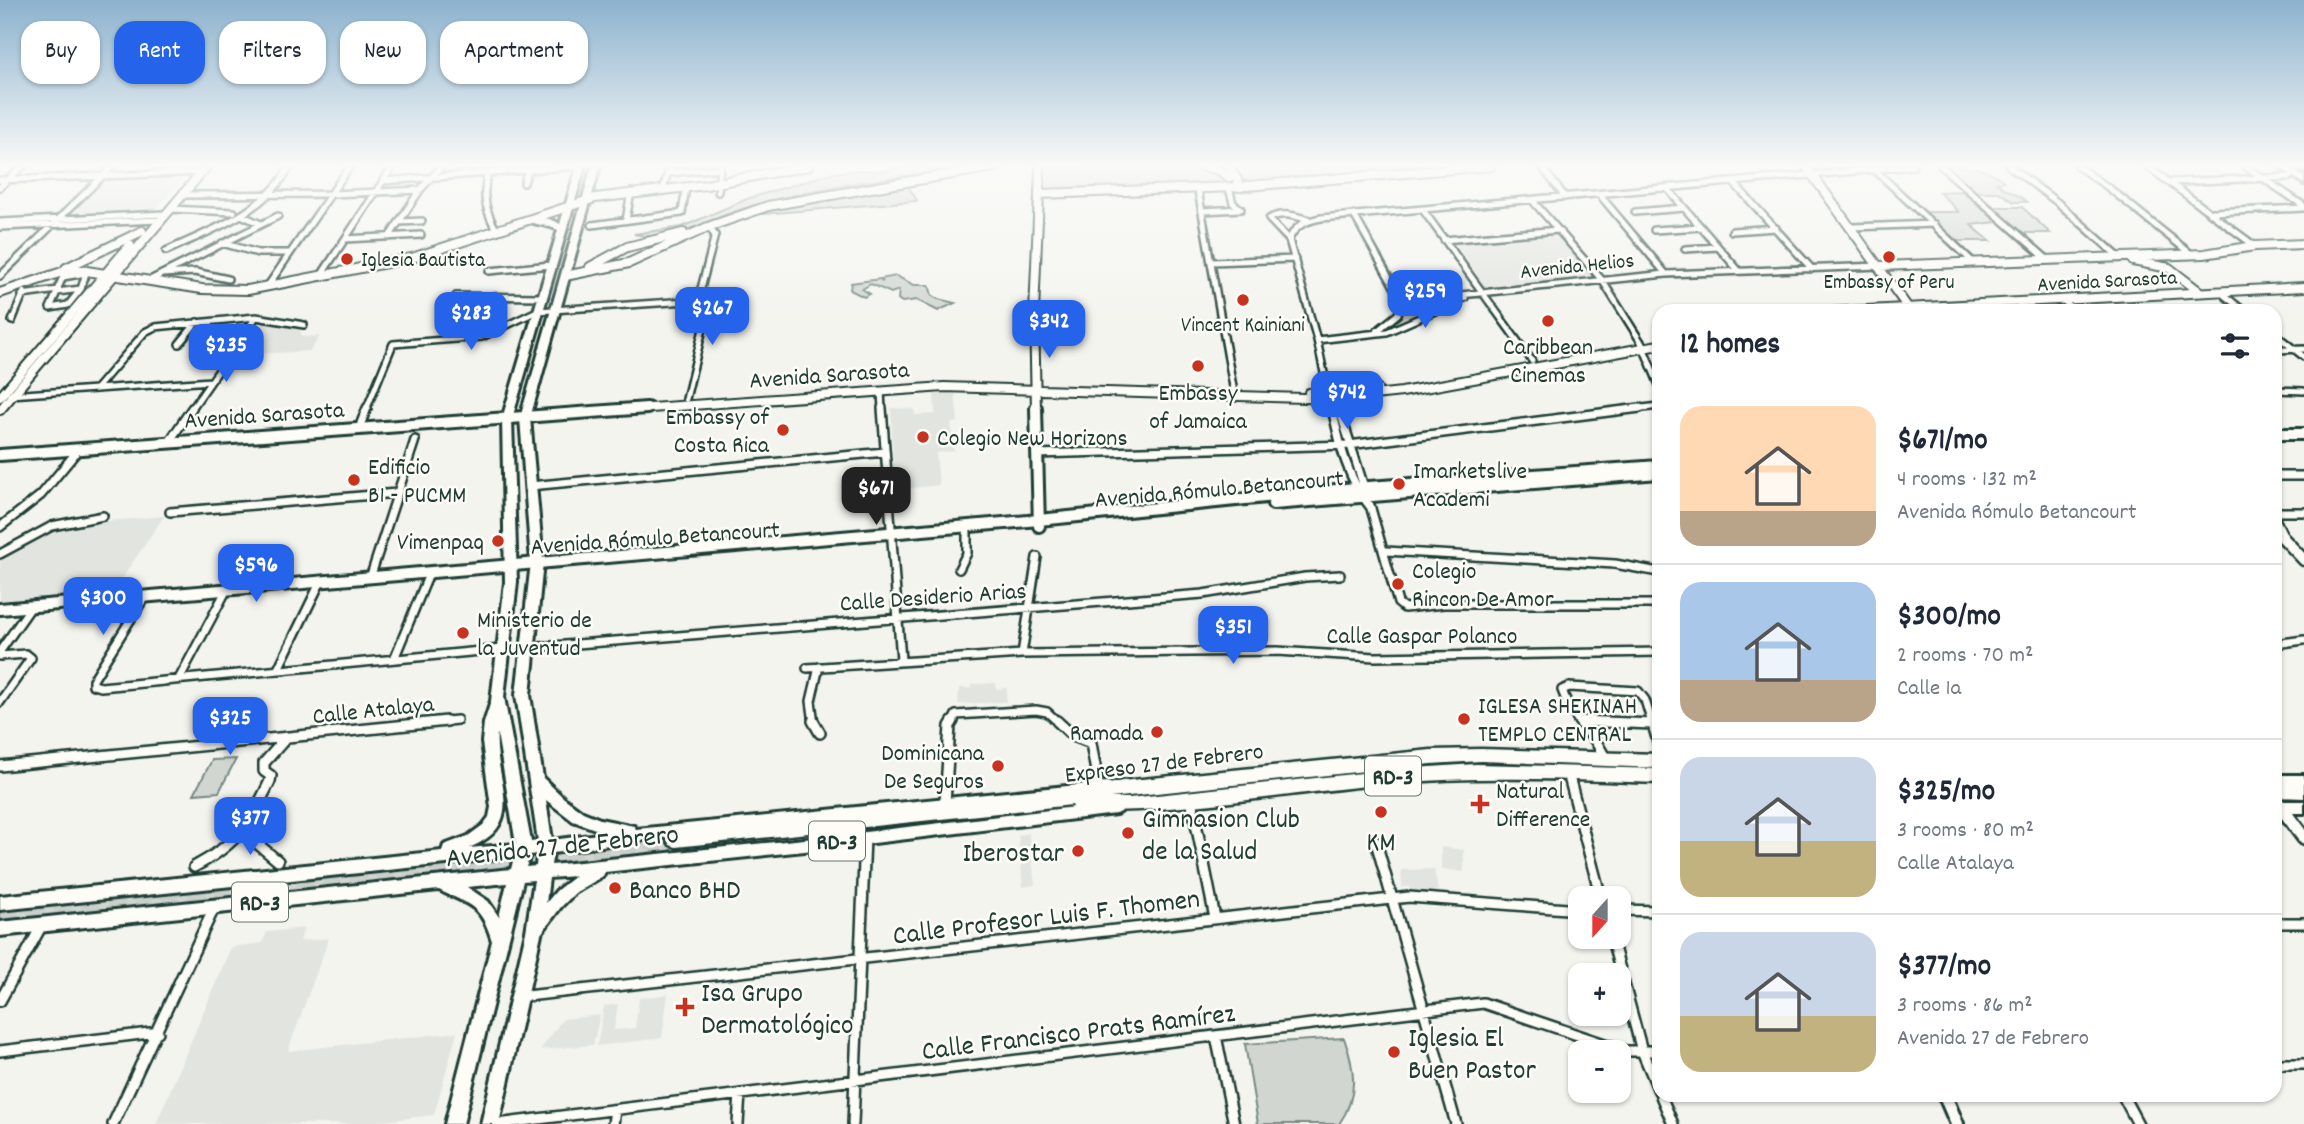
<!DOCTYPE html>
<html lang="en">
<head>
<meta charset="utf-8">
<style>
	:root { --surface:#fff; --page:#f6f6f7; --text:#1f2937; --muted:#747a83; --line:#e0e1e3; --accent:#2563eb }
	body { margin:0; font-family:Dekko,sans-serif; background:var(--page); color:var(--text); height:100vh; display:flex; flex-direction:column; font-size:26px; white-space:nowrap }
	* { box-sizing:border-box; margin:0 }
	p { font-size:23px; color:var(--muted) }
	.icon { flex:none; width:38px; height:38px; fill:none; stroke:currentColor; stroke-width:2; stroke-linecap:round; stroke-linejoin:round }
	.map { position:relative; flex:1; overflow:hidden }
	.details { position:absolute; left:1652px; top:304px; width:630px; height:798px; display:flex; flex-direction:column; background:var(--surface); border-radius:21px; box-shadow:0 2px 5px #0004 }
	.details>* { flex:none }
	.banner { position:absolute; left:21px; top:21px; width:665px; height:63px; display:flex; gap:14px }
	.needle { width:46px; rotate:201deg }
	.tools { position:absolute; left:1568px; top:886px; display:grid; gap:14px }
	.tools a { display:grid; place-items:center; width:63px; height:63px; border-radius:14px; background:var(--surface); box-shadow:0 2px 5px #0004; font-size:35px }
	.price { position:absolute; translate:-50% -60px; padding:0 16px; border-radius:14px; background:var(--accent); color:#fff; font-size:23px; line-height:46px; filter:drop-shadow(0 2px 4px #0008) }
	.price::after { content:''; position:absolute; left:50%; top:42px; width:21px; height:16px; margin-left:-10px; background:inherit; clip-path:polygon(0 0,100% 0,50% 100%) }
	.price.on { background:#222; color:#fff }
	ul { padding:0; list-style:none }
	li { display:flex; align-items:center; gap:21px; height:175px; padding:0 28px }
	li+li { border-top:2px solid var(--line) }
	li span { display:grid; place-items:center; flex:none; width:196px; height:140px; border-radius:21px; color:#555 }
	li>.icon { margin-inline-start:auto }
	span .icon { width:84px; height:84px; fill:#fffc; stroke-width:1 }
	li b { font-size:30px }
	h2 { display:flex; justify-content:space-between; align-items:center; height:84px; padding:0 28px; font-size:30px }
	.chip { padding:0 24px; border-radius:21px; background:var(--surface); box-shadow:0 2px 5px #0004; font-size:24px; line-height:63px }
	.chip.on { background:var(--accent); color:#fff }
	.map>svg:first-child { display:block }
	.built { fill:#e2e5df }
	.green { fill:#d1d6d1; stroke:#788a82; stroke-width:2 }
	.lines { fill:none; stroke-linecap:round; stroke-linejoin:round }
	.minor-tunnel { stroke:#c9cfca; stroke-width:7; stroke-dasharray:7 3.5; stroke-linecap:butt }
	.motorway-tunnel { stroke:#c9cfca; stroke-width:18; stroke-dasharray:18 9; stroke-linecap:butt }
	.minor-far2-casing { stroke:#1f3d34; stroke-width:10 }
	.minor-far1-casing { stroke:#1f3d34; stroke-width:12 }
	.minor-casing { stroke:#1f3d34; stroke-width:14 }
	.tertiary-far2-casing { stroke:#1f3d34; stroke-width:12 }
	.tertiary-far1-casing { stroke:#1f3d34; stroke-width:15 }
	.tertiary-casing { stroke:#1f3d34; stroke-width:18 }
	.secondary-far1-casing { stroke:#1f3d34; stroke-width:12 }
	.secondary-casing { stroke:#1f3d34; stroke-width:16 }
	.primary-casing { stroke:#1f3d34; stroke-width:6 }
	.motorway-casing { stroke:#1f3d34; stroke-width:5 }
	.minor-far2 { stroke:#fdfcf7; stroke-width:5 }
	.minor-far1 { stroke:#fdfcf7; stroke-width:7 }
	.minor { stroke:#fdfcf7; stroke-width:9 }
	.tertiary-far2 { stroke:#fdfcf7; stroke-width:8 }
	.tertiary-far1 { stroke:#fdfcf7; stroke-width:10 }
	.tertiary { stroke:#fdfcf7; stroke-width:12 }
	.secondary-far1 { stroke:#fdfcf7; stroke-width:8 }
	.secondary { stroke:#fdfcf7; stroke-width:10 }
	.primary { fill:#fdfcf7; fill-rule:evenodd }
	.motorway { fill:#fdfcf7; fill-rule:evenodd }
	.poi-dot { fill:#c8321e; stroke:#fdfcf7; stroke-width:2.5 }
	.labels { text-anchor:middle; stroke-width:5; stroke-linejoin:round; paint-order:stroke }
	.far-poi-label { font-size:21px; fill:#1f3d34; stroke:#fdfcf7 }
	.far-street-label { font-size:21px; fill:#1f3d34; stroke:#fdfcf7 }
	.shield { fill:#fdfcf7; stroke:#62766e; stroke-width:2 }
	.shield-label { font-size:23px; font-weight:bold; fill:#1f3d34 }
	.poi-label { font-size:24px; fill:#1f3d34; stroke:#fdfcf7; text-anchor:start }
	.street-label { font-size:24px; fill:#1f3d34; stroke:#fdfcf7 }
	.near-poi-label { font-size:28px; fill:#1f3d34; stroke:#fdfcf7; text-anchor:start }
	.near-street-label { font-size:28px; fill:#1f3d34; stroke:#fdfcf7 }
</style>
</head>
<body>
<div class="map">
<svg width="2304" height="1124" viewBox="0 0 2304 1124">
	<rect width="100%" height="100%" fill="#f4f4ef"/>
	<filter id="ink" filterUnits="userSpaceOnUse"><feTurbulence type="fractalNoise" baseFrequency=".0143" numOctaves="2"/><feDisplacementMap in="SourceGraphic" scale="14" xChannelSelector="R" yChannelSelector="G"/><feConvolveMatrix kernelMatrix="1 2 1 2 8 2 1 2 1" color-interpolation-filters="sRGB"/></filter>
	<g filter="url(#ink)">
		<path class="built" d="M187 174 153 213 63 217 105 178Z
			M1556 233 1595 278 1487 289 1454 242Z
			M263 320 285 322 299 327 302 337 320 336 310 351 240 355Z
			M955 392 958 422 951 423 954 451 936 453 939 485 894 490 891 408 914 409 915 415 935 414 934 394Z
			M164 516 111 595 0 603V558L23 542 61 525Z
			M996 683V689L1007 688 1006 702 958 704 959 688H971L972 684Z
			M1029 833 1035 885 1023 887 1018 835Z
			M1441 847 1464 850V872L1441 869Z
			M1434 869 1438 891 1410 892 1409 887H1402L1401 870Z
			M304 928 300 941 329 938 288 1051 457 1032 434 1115 359 1124H156L231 947 262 943 267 932Z
			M668 994 662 1038 597 1046 604 1006 618 1004 614 1030 635 1028 639 998Z
			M600 1015 593 1045 540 1050 563 1019Z"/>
		<path class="green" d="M901 166H972C894 179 806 186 731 213 699 224 668 243 634 234L682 227 747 199 829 174 856 170 886 171Z
			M1043 166H1450L1241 185 1043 190Z
			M1944 166C1967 166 1986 167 2004 181L1997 183C2007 192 2017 193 2027 202H2014L1999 192H1976Z
			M907 184 917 201 739 216 775 206Z
			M1962 191 1997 222 1971 225 1990 241H1956L1926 212H1959L1939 192Z
			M1992 207H2022L2050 233H2022Z
			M896 276 914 285H929L932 295 938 299 955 303 938 311 917 300 902 302 898 299 899 290 891 293 871 284 862 289 870 294 864 297 850 290 851 283 880 279 883 282 881 279Z
			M1441 300 1433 309 1383 332 1396 319 1405 304Z
			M236 759 219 792 194 794 212 760Z
			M673 835 671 855 0 926V905Z
			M1344 1038C1355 1068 1359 1096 1339 1124H1258L1245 1044Z"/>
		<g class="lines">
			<path class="minor-tunnel" d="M415 440 419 429"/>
			<path class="motorway-tunnel" d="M0 912 676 840"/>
			<defs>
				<path id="minor-far2" d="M1541 166 1565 197
					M1941 166 2048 260
					M2009 166 2057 202 2119 257
					M2077 166 2109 188 2191 254
					M2147 166 2255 246
					M2245 166 2304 206
					M1875 170 1974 263
					M488 173C481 195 486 212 497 231
					M668 173 720 168
					M0 180 202 172
					M383 181 579 166
					M1733 182 1812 269
					M2172 182 2290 177
					M524 183 528 170
					M0 187 23 166
					M1667 188 1739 271
					M663 189 670 166
					M1198 190 1235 398
					M718 192 720 166
					M1599 194 1666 274
					M182 195 333 194 420 190
					M1532 200 1602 280 1641 342 1659 385
					M170 209 234 212
					M1423 210 1532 361
					M1202 211 1241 209 1233 203 1229 188
					M1635 212 1684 208
					M2212 212 2304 208
					M241 215 261 224
					M1354 215 1402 301 1398 314 1377 331
					M626 220 631 192
					M0 222 164 214
					M399 222 422 221
					M592 225 682 213 686 187
					M0 227 159 220
					M1852 227 1934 224
					M1654 230 1701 227
					M1732 231 1776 228
					M389 237 420 190 442 166
					M345 239 421 235
					M1289 240 1269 219C1281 211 1295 216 1309 220
					M1444 240 1558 230
					M222 243 258 253H290
					M1685 249 1718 247
					M166 251C211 230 266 212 290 166
					M1211 262 1295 259
					M489 271 551 265
					M162 274 195 272 228 279
					M0 276 113 166
					M320 277 393 166
					M148 281 278 216
					M267 287 350 166
					M57 290 63 277 86 273 81 289 57 292
					M2219 291 2245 312
					M22 295 58 290 50 308
					M456 296 541 297
					M2062 299 2075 312
					M698 300 715 235 708 227
					M1402 301 1666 274 1880 266
					M50 308 68 305 81 289
					M12 321 24 292
					M2275 334 2304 357
					M1317 340 1387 332 1465 298
					M179 344 197 322
					M2275 350 2304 349
					M96 389 145 332 155 327 256 317 304 325
					M2275 390 2304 391
					M881 391 882 410
					M10 395 211 381
					M1335 395 1340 410
					M191 410 256 317
					M366 410 393 344 482 337 537 311 703 300 709 304 686 399
					M1332 410 1317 340 1289 240C1295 225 1306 221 1321 218L1913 166
					M1626 410 1659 406"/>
				<path id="minor-far1" d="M882 408 901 660
					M1332 408C1340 445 1347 479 1371 508
					M1339 408 1365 490
					M361 423 367 408
					M169 442 192 408
					M1036 454 1349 445 1640 408
					M2275 476H2304
					M530 486 885 452
					M1370 505 1398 603 1404 608 1444 604H1659
					M170 512 397 493
					M2275 512H2304
					M0 527 41 495 79 449
					M1386 551 1615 564 1659 572
					M0 554 52 526 103 516
					M959 569 967 553V532
					M370 578 415 440
					M144 598 93 680V685L101 687 502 649
					M2275 644 2304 640
					M527 648 1203 594 1305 577 1340 575
					M0 651 31 607
					M1022 654 1037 557
					M0 656 26 654 31 658 0 702
					M394 659 429 574
					M807 668 1022 654 1277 651 1375 657 1659 652
					M278 669 320 583
					M179 679 226 591
					M1580 721 1622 723
					M430 723 457 720
					M814 723 811 701 819 667
					M952 723 956 715 1036 710 1047 712 1059 723
					M1580 723 1569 708 1562 690 1569 687 1638 691 1645 700 1652 723"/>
				<path id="minor" d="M813 721 820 733
					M1057 721 1073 736 1091 743 1099 789
					M1579 721 1595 740 1606 759
					M1580 721 1653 724
					M1652 721 1659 745
					M0 766 447 721
					M1568 773 1601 898
					M1191 799 1215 918
					M945 803 950 726 953 721
					M247 830 253 840 278 861
					M1376 842 1456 1124
					M194 867C237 844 250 824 270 781L271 776 264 771V763L286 738
					M1619 910 1659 911
					M2275 923H2304
					M1611 936 1642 1051 1659 1091
					M518 997 1409 897 1580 910
					M0 1001 42 925
					M1216 1036 1234 1124
					M0 1051 158 1032
					M2275 1064H2304
					M1661 1096 1673 1124
					M2123 1096 2138 1124
					M113 1124 215 906
					M497 1124 1483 1003 1625 1051H1659
					M613 1124 615 1110
					M738 1124 740 1094
					M853 1124 865 838"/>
				<path id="tertiary-far2" d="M1202 166 1219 170 1229 177
					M1229 166 1241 187
					M1806 166 1911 312
					M1039 194 1040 166
					M2133 261 2169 268 2200 292
					M1880 266 2204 254 2255 246 2304 244
					M590 267 627 247 683 233
					M565 276 629 263 708 227 768 206 998 166"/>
				<path id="tertiary-far1" d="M2275 522 2283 538 2304 560"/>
				<path id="tertiary" d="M2275 799 2304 838
					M1945 1096 1957 1124"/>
				<path id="secondary-far1" d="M66 268 142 231
					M0 293 62 272 80 270 202 289 248 290 412 258 595 198 706 185 808 166
					M1829 312 2304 287
					M1309 393 1377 388
					M0 397 130 245
					M0 410 207 166
					M623 410 944 387 1336 399 1402 392 1659 345
					M1036 410 1034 313 1039 194 1235 187 1491 166"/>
				<path id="secondary" d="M1036 408 1039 526
					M2275 434H2304
					M0 455 647 408
					M1273 504 1659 473
					M0 609 1039 520 1355 488 1659 466"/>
				<path id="primary" d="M577 166H585L512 419 517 582 504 697 531 842 538 841 516 695 531 562 520 418 592 166H600L530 418 543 562 530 695 543 778 564 798 583 812 600 819 634 826 636 829 1107 782 1112 784 1114 788 1112 792 1107 794 651 839 553 853 551 865 824 837 1116 802 1121 804 1123 808 1121 812 1116 814 824 849 605 872 603 876 575 893 561 907 541 934 499 1124H481L526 932 534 880 523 881 463 1124H445L492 941C481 904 469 905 439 890L0 936V922L511 869 514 857 0 910V896L442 851 444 845 468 836 483 825 489 817 491 807 482 742 484 723 491 701 505 582 502 419 558 230C547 224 536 226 528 220 536 215 551 218 560 224ZM497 733 516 844 469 848C530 823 493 780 497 733ZM546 800 573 821 606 833 552 840ZM537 854 536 866 526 867 530 855ZM575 876 557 890 546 903 549 878ZM507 883 499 917 488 901 467 887Z
					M2278 166H2288L2304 177V184Z
					M2295 166H2304V173Z
					M2275 775H2304V787H2275Z
					M2275 801H2304V813H2275Z"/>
				<path id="motorway" d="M1481 749 1659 754V768L1481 761 1431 764 1110 798H1129L1399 769 1476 764 1659 769V783C1572 780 1485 775 1398 783 1292 792 1186 813 1080 811L1074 809 1072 805 676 847 670 845 667 840 670 835 676 833 963 804 1089 789 1122 781 1431 750Z
					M2275 783 2304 784V798L2275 797Z"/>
			</defs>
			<use href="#minor-far2" class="minor-far2-casing"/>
			<use href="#minor-far1" class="minor-far1-casing"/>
			<use href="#minor" class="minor-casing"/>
			<use href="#tertiary-far2" class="tertiary-far2-casing"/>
			<use href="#tertiary-far1" class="tertiary-far1-casing"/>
			<use href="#tertiary" class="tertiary-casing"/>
			<use href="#secondary-far1" class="secondary-far1-casing"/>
			<use href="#secondary" class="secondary-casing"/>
			<use href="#primary" class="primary-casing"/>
			<use href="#motorway" class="motorway-casing"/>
			<use href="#minor-far2" class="minor-far2"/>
			<use href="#minor-far1" class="minor-far1"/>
			<use href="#minor" class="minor"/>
			<use href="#tertiary-far2" class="tertiary-far2"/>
			<use href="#tertiary-far1" class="tertiary-far1"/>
			<use href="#tertiary" class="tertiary"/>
			<use href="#secondary-far1" class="secondary-far1"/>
			<use href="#secondary" class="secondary"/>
			<use href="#primary" class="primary"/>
			<use href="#motorway" class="motorway"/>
		</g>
	</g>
	<linearGradient id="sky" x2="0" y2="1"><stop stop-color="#8cb2ce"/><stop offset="0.51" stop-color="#fafaf8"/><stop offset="1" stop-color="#fafaf8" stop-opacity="0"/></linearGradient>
	<rect width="2304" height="324" fill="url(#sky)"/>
	<g class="poi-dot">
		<circle cx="1889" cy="257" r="7"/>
		<circle cx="347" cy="259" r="7"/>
		<circle cx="1243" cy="300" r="7"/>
		<circle cx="1548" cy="321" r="7"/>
		<circle cx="1198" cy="366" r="7"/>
		<circle cx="783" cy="430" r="7"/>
		<circle cx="923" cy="437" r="7"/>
		<circle cx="354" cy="480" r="7"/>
		<circle cx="1399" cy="484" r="7"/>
		<circle cx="498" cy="541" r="7"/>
		<circle cx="1398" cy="584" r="7"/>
		<circle cx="463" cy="633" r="7"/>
		<circle cx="1464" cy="719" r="7"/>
		<circle cx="1157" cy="732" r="7"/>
		<circle cx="998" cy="766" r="7"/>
		<path d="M1476.5 793.5h7v7h7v7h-7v7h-7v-7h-7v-7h7z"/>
		<circle cx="1381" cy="812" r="7"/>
		<circle cx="1128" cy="833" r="7"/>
		<circle cx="1078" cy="851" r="7"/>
		<circle cx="615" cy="888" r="7"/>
		<path d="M681.5 996.5h7v7h7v7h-7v7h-7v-7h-7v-7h7z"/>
		<circle cx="1394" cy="1052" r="7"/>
	</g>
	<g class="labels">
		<g class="far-poi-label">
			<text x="361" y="266" text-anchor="start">Iglesia Bautista</text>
			<text x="1889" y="288">Embassy of Peru</text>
			<text x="1243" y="331">Vincent Kainiani</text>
		</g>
		<g class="far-street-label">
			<text transform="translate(1577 265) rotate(-6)" y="7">Avenida Helios</text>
			<text transform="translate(2107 280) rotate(-3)" y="7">Avenida Sarasota</text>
		</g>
		<g class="shield">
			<rect x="1365" y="756.5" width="56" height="39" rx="5"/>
			<rect x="809" y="821.5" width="56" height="39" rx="5"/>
			<rect x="232" y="882.5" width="56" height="39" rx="5"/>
		</g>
		<g class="shield-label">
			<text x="1393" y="784">RD-3</text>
			<text x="837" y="849">RD-3</text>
			<text x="260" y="910">RD-3</text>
		</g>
		<g class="poi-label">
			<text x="1548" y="354" text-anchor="middle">Caribbean<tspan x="1548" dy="28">Cinemas</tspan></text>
			<text x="1198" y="400" text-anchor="middle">Embassy<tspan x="1198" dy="28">of Jamaica</tspan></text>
			<text x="769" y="424" text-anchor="end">Embassy of<tspan x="769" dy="28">Costa Rica</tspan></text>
			<text x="937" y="445">Colegio New Horizons</text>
			<text x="368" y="474">Edificio<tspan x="368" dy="28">B1 - PUCMM</tspan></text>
			<text x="1413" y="478">Imarketslive<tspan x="1413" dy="28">Academi</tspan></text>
			<text x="484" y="549" text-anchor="end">Vimenpaq</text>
			<text x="1412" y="578">Colegio<tspan x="1412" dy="28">Rincon De Amor</tspan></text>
			<text x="477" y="627">Ministerio de<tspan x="477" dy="28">la Juventud</tspan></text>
			<text x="1478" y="713">IGLESA SHEKINAH<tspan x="1478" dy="28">TEMPLO CENTRAL</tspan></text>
			<text x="1143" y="740" text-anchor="end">Ramada</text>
			<text x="984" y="760" text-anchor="end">Dominicana<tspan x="984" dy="28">De Seguros</tspan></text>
			<text x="1496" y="798">Natural<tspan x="1496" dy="28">Difference</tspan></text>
		</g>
		<g class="street-label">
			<text transform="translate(829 374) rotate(-4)" y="8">Avenida Sarasota</text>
			<text transform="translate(264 414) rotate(-4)" y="8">Avenida Sarasota</text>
			<text transform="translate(1219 488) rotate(-5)" y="8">Avenida Rómulo Betancourt</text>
			<text transform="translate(655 537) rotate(-4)" y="8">Avenida Rómulo Betancourt</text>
			<text transform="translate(933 596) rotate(-4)" y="8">Calle Desiderio Arias</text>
			<text x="1422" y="643">Calle Gaspar Polanco</text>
			<text transform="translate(373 709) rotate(-6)" y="8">Calle Atalaya</text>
			<text transform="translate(1164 762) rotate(-7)" y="8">Expreso 27 de Febrero</text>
		</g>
		<g class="near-poi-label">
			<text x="1142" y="827">Gimnasion Club<tspan x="1142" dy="32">de la Salud</tspan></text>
			<text x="1381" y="850" text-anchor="middle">KM</text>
			<text x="1064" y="861" text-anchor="end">Iberostar</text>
			<text x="629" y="898">Banco BHD</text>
			<text x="701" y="1001">Isa Grupo<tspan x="701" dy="32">Dermatológico</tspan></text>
			<text x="1408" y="1046">Iglesia El<tspan x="1408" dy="32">Buen Pastor</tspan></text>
		</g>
		<g class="near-street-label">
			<text transform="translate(562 844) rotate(-6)" y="10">Avenida 27 de Febrero</text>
			<text transform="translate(1046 915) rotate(-7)" y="10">Calle Profesor Luis F. Thomen</text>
			<text transform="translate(1078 1030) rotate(-7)" y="10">Calle Francisco Prats Ramírez</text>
		</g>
	</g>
</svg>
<div class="tools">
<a><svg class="needle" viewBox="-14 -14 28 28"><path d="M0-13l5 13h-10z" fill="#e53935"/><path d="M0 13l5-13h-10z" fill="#747a83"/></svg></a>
<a>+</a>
<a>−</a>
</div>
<b class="price" style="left:1425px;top:330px">$259</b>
<b class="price" style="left:712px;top:347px">$267</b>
<b class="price" style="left:471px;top:352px">$283</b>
<b class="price" style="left:1049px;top:360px">$342</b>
<b class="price" style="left:226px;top:384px">$235</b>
<b class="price" style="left:1347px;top:431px">$742</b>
<b class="price on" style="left:876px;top:527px">$671</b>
<b class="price" style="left:256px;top:604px">$596</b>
<b class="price" style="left:103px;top:637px">$300</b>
<b class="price" style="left:1233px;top:666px">$351</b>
<b class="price" style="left:230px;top:757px">$325</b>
<b class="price" style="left:250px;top:857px">$377</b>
<div class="banner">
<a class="chip">Buy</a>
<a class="chip on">Rent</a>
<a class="chip">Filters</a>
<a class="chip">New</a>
<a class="chip">Apartment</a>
</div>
<section class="details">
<h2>12 homes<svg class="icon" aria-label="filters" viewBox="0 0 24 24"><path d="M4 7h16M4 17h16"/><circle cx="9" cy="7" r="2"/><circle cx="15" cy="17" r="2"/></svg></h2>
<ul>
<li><span style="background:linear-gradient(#ffd9b3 75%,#b9a48a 0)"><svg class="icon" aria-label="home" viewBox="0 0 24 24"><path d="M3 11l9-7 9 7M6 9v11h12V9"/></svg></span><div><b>$671/mo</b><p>4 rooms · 132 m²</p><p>Avenida Rómulo Betancourt</p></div></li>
<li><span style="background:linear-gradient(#a9c7e8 70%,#b9a48a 0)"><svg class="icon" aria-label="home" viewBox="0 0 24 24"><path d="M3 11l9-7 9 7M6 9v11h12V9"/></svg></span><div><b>$300/mo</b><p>2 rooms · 70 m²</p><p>Calle 1a</p></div></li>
<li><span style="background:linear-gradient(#c9d6e8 60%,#c2b280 0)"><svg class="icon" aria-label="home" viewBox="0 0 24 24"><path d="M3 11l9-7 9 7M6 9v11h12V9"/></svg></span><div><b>$325/mo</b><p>3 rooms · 80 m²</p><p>Calle Atalaya</p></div></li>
<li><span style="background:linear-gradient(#c9d6e8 60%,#c2b280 0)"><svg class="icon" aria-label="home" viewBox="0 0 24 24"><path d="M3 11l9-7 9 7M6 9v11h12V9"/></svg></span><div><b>$377/mo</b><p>3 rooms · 86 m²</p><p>Avenida 27 de Febrero</p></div></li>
</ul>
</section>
</div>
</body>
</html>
